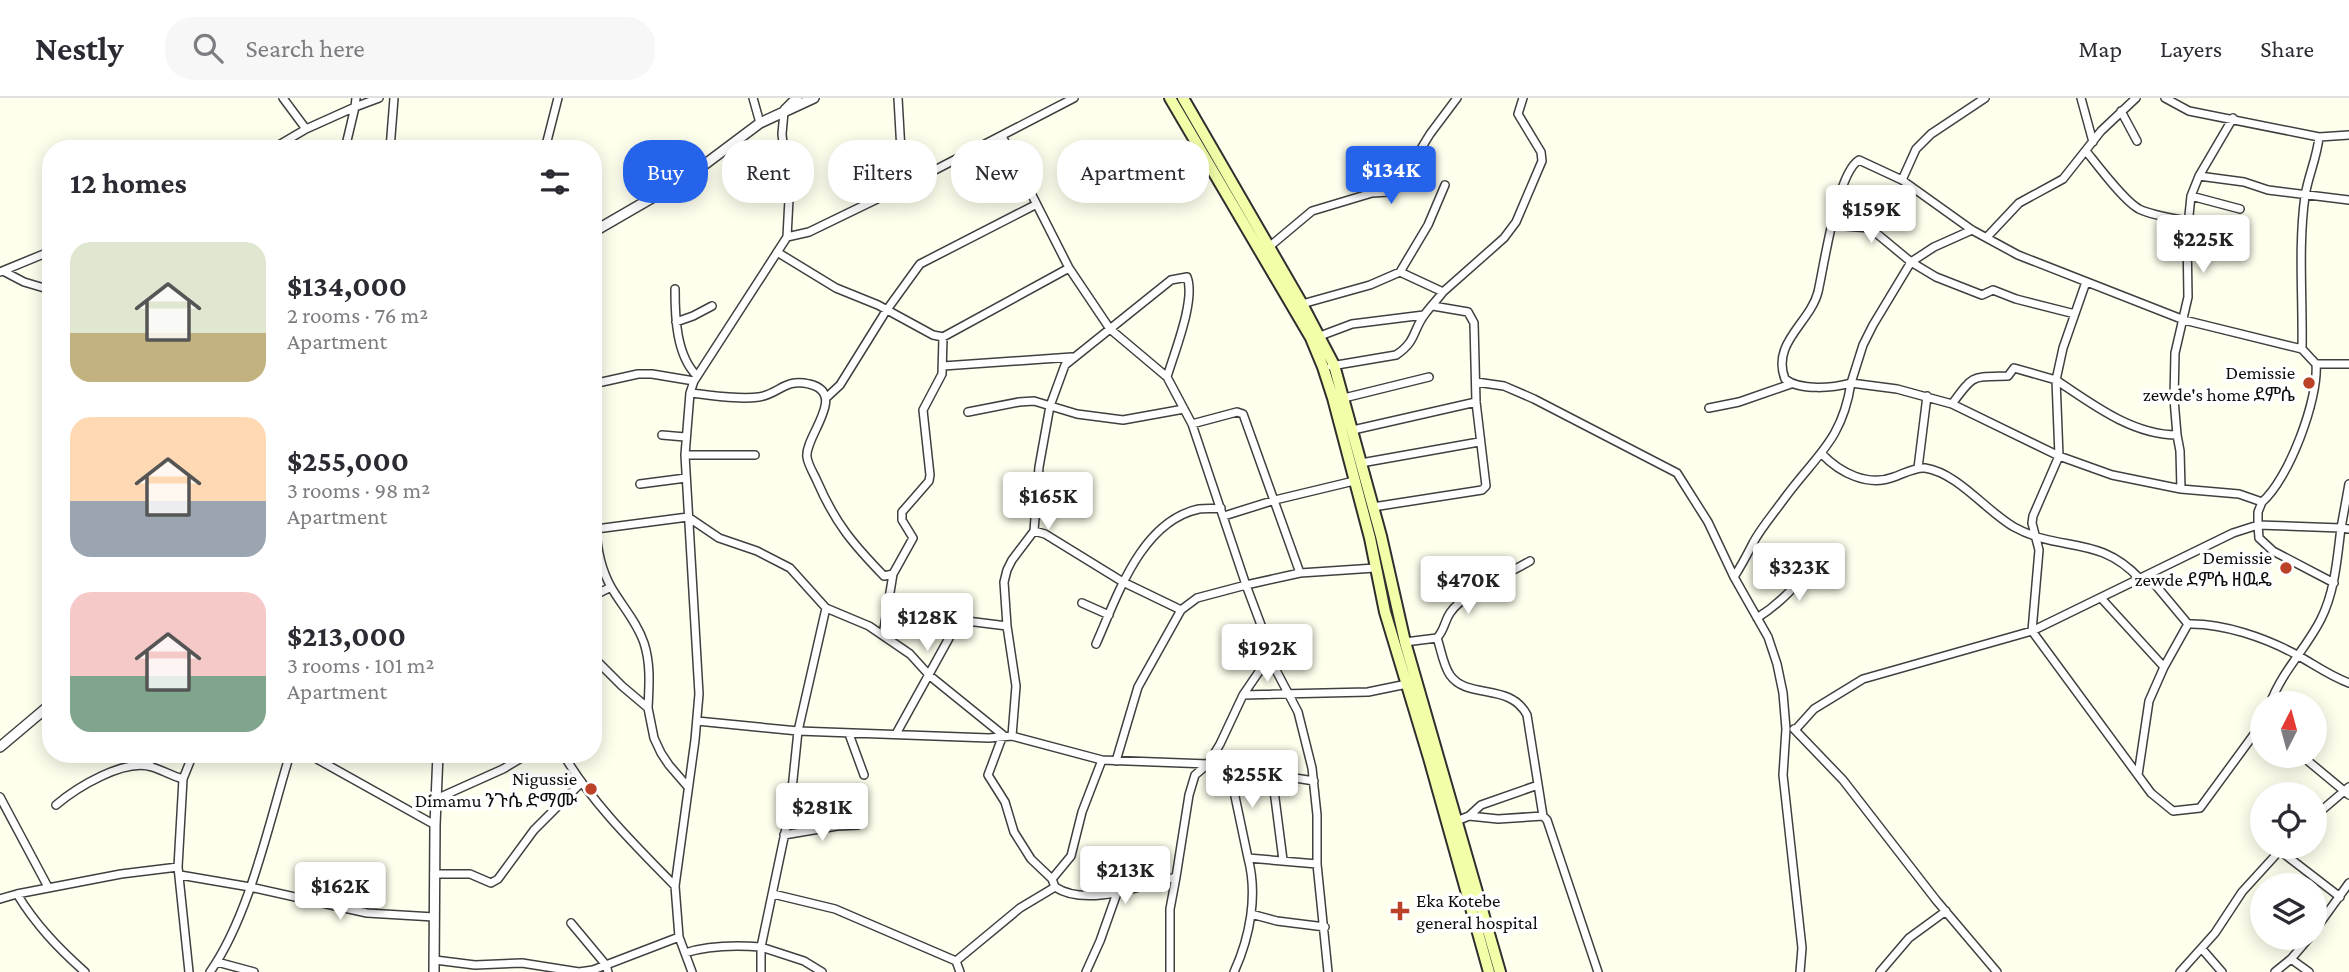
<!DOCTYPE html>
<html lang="en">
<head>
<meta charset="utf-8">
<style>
	:root { --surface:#fff; --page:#f7f7f7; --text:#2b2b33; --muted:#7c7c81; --line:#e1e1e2; --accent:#2563eb }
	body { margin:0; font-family:"Crimson Pro","Noto Sans Ethiopic",serif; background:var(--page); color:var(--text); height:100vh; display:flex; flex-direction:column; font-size:26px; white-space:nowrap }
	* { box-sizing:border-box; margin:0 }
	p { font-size:23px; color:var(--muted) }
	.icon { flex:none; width:38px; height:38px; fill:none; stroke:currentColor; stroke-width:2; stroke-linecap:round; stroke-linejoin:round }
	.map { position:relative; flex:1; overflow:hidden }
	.sheet { position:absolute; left:42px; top:42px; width:560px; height:623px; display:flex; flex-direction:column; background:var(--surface); border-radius:28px; box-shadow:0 4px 18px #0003 }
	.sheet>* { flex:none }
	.top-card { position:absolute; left:623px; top:42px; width:665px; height:63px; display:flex; gap:14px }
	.needle { width:46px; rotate:6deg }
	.fabs { position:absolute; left:2250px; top:593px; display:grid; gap:14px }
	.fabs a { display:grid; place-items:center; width:77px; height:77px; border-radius:50%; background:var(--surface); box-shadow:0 4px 18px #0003; font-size:35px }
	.price { position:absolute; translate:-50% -60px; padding:0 16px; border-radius:7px; background:#fff; color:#222; font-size:23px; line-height:46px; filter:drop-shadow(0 2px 4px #0008) }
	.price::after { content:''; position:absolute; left:50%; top:42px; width:21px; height:16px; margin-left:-10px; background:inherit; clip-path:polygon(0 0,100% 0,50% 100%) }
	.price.on { background:var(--accent); color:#fff }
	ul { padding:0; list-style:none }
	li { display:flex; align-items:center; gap:21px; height:175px; padding:0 28px }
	li span { display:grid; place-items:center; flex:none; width:196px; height:140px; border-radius:21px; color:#555 }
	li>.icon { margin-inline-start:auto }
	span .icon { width:84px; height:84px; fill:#fffc; stroke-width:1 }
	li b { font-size:30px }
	h2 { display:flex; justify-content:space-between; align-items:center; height:84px; padding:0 28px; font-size:30px }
	.pill { padding:0 24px; border-radius:28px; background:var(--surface); box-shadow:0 4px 18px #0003; font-size:24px; line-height:63px }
	.pill.on { background:var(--accent); color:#fff }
	header { display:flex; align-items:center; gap:42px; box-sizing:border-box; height:98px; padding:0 35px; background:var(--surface); border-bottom:2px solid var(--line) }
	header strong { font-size:33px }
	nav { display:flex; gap:38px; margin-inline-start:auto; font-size:24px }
	.search { width:490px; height:63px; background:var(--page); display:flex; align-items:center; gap:18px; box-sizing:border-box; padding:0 24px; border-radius:28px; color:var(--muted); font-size:26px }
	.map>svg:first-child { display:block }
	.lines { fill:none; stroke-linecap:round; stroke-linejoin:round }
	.minor-casing { stroke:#404040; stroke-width:10 }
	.tertiary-casing { stroke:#404040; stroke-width:12 }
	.secondary-casing { stroke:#2f2f2f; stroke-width:14 }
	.minor { stroke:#fff; stroke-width:7 }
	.tertiary { stroke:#fff; stroke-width:9 }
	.secondary { stroke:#f4fea9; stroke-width:10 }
	.poi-dot { fill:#bc4227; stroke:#fff; stroke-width:2.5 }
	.labels { text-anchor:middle; stroke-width:7; stroke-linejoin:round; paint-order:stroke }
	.poi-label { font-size:19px; fill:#0d0d0d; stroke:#fff; text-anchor:end }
</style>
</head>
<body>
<header>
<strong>Nestly</strong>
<div class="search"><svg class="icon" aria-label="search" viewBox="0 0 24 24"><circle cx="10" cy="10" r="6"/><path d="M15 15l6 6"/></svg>Search here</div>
<nav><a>Map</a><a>Layers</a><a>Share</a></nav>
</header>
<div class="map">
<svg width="2349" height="874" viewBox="0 0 2349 874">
	<rect width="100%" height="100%" fill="#feffed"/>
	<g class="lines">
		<defs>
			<path id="minor" d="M283 0 306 31
				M753 0 760 25
				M898 0 901 53 906 87
				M2081 0 2093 44
				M2165 0 2189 13 2319 39 2349 37
				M2121 13 2137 43
				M1002 38 1069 170 1110 231 1167 279 1184 311 1192 326 1246 487 1197 500 1181 512
				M272 51 306 31 355 9 356 0
				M345 51 355 9 379 0
				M390 51 394 0
				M545 51 558 0
				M2086 53C2098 68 2124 103 2139 111 2154 118 2171 120 2188 123
				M2199 78 2244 84 2268 92 2349 102
				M1902 82 1916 51 1931 36 1985 0
				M2191 98 2240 111
				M1831 127 1870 130 1911 164 1936 179 1982 197 1993 192 2016 201 2075 216
				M1972 132 1934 149 1911 164 1873 227 1863 247 1851 285C1833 290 1800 293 1785 281 1771 245 1810 225 1818 194 1824 168 1837 75 1859 62L1902 82 1972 132 2018 157 2184 222 2302 251 2316 266
				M787 139 809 134 906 87 1074 0
				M1987 139 2019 105 2063 81 2101 33 2136 0
				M1269 149 1312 113 1372 95 1389 94 1397 90 1430 36 1457 0
				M3 173 24 184 51 192
				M0 174 51 153
				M1400 174 1428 127 1445 87
				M675 191C675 219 676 257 697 278
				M1302 206 1370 187 1400 174 1443 194 1504 140 1516 124 1542 63 1541 54 1518 16 1523 0
				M676 224 693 218 712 208
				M1320 238 1352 226 1424 217
				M943 239 1069 170
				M2302 251C2303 199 2298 149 2305 98 2308 78 2317 60 2319 39
				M943 268 1072 259
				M1331 268 1396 257C1417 243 1412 233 1425 216 1431 208 1437 202 1443 194
				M1476 284 1504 288 1534 301 1677 375 1708 424 1734 479
				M593 286 638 276H652L694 283
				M690 295C712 297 737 302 759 299 779 296 785 280 809 286 849 295 804 339 807 359 808 367 814 376 817 383 835 425 853 446 884 478L893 476 913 440 902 422V414L929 383 930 377 923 312 942 276 943 239 933 237 878 207 836 190 777 154
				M826 300 840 287 886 213 920 166 1035 107
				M1344 300 1429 279
				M1952 306C1974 276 1971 279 2008 278L2014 270 2056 282 2063 250 2086 184
				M1709 310 1739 304 1791 286
				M968 314 1019 304 1034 303 1077 316 1123 322 1184 311
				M1192 326 1237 314 1243 316 1300 475
				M1353 332 1476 304
				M662 337 685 339
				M2177 337 2174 301 2175 255 2188 199 2187 137 2191 98 2199 78 2233 20
				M1822 356C1840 375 1868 389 1894 379 1903 376 1915 369 1925 370 1958 375 1986 413 2014 429 2061 455 2098 436 2140 481
				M685 357H755
				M1361 365 1479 344
				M1918 370 1927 298
				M640 386 686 380
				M2349 386 2341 430 2349 431
				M2181 391 2180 353 2177 337C2132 337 2092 306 2056 282L2059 358 2033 418 2032 425 2039 452 2032 533 2151 695 2173 713 2200 710 2263 624
				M593 393 596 431 688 419 719 440 757 453 790 470 826 510 869 528 910 556 930 578 1003 637 988 677 1005 704 1014 734 1031 761 1052 781 1055 789
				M2262 404C2289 381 2319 300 2316 266H2349
				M1373 409 1482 392 1486 388 1476 304 1474 225 1468 214 1433 208
				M1224 418 1275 402 1354 383
				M593 432 596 431C597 451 601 471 611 489 622 508 637 524 644 545 651 566 649 589 648 610
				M1034 433 1045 436 1123 484 1181 512 1138 589 1116 663
				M2148 478 2188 526 2164 569
				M593 498 611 489
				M2101 500 2164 569 2149 603 2138 677
				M962 501 959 522 1007 528
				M1082 505 1109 517
				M1757 520C1781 505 1798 486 1815 463
				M2188 526C2223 525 2266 540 2297 557 2315 567 2330 578 2349 585
				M883 537 893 476
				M1437 540C1441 551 1443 567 1450 577 1467 602 1510 584 1527 617L1543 718
				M1405 544 1437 540C1445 531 1444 524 1450 515 1464 494 1508 476 1530 463
				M1096 546C1117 499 1141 423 1199 411 1206 410 1214 411 1221 410
				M593 559 622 588 648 610 654 640 661 655 669 667 688 689
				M1243 597 1269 559
				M2270 606C2282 573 2306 551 2321 521 2335 493 2337 461 2341 430L2258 427 2259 440 2273 453 2334 485
				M697 623 798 633 826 510
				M1794 631 1843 682 1936 802 1997 874
				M1796 631 1814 611 1863 581 2032 533 2233 435 2258 427V414L2262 404 2239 396 2181 391 2112 377 2059 358 1952 306 1897 291 1851 285C1842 343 1816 357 1784 401 1774 415 1761 430 1753 445 1747 457 1741 468 1734 479L1768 539 1777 566 1783 595 1786 631 1783 677 1802 850 1800 874
				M849 636 864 677
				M896 636 959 522
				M1012 638 1016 588 1007 528 1004 484 1007 472 1012 462 1034 433 1039 369 1050 308 1065 267 1171 182 1187 179C1196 202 1174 255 1167 279
				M147 656 150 668
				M308 656 435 727
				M563 656C592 705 635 747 675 788
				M2302 658 2349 697
				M1229 670 1248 760
				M1272 677 1283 762
				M0 699 48 789
				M436 701 503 671 528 656
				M56 707C76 690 124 660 152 669 162 672 172 678 183 681
				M1469 718 1481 707 1538 687
				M2315 718 2349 689
				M1454 724 1469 718 1498 721 1543 718 1547 722 1598 874
				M784 737 837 728 858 727
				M2279 752 2340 799
				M1317 766 1328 874
				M434 776H470L491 785 498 781 534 732 581 685
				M180 777 250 789 367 815 434 819
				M1052 781 1071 758 1082 714 1102 662
				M17 796 121 776 178 769
				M773 796 835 811 956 863 960 874
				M0 801 17 796C36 827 58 850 85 874
				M1251 816 1277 823 1325 829
				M571 825 606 867 608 874
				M2315 832 2349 785
				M2202 851 2222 874
				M685 855C710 847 735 847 761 849L790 711 798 633 989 640 1012 638 1102 662 1208 666 1314 683
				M2291 861 2309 874
				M435 862 475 867 522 865 579 874 593 872 679 839
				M956 863 1020 810 1055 789C1087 810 1143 787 1176 779L1189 697 1195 677 1208 666 1220 646 1243 597 1368 594 1407 586
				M217 864 254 874
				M189 874 178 769 183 681 193 656
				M210 874C250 817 269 724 290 656
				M692 874 679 839 675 788 695 642 699 596 685 357 690 295 694 283 787 139 789 101 782 36 784 14
				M761 874V849L804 863 822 874
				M1086 874 1100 843 1117 795
				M1170 874V811L1176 779
				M1234 874C1250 839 1258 797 1248 760L1317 766V717L1312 670 1298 614 1269 559 1267 543 1246 487 1300 475 1375 470
				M1880 874 1909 840 1946 813
				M2180 874 2215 835 2242 794 2283 749
				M2275 874 2291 861 2309 840"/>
			<path id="tertiary" d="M785 12 797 0
				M593 134 688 79 760 25 814 0
				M0 649 51 606
				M434 874 435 727 438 656"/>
			<path id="secondary" d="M1170 0 1311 240 1323 269 1333 300 1370 440 1385 514 1429 660 1489 874
				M1183 0 1302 206 1334 267 1381 438 1405 544 1500 874"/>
		</defs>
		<use href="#minor" class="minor-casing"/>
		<use href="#tertiary" class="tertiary-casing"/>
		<use href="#secondary" class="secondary-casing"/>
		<use href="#minor" class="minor"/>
		<use href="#tertiary" class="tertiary"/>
		<use href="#secondary" class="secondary"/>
	</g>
	<g class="poi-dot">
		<circle cx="2309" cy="285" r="7"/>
		<circle cx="2286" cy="470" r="7"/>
		<circle cx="591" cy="691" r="7"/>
		<path d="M1396.5 802.5h7v7h7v7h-7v7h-7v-7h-7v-7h7z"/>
	</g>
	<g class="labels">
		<g class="poi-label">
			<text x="2295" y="281">Demissie<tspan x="2295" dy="22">zewde's home ደምሴ</tspan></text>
			<text x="2272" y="466">Demissie<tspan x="2272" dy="22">zewde ደምሴ ዘዉዴ</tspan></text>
			<text x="577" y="687">Nigussie<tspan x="577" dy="22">Dimamu ንጉሴ ድማሙ</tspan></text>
			<text x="1416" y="809" text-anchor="start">Eka Kotebe<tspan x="1416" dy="22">general hospital</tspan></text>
		</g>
	</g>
</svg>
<div class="fabs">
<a><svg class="needle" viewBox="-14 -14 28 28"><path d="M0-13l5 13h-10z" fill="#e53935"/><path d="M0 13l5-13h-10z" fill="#7c7c81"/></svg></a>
<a><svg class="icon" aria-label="locate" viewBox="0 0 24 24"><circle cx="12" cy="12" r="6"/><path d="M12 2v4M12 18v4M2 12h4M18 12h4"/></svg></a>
<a><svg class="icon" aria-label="layers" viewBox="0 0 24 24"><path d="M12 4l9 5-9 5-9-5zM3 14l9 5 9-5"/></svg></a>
</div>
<b class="price on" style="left:1391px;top:108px">$134K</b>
<b class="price" style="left:1871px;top:147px">$159K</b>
<b class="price" style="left:2203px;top:177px">$225K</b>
<b class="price" style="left:1048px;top:434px">$165K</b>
<b class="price" style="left:1799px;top:505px">$323K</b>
<b class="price" style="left:1468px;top:518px">$470K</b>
<b class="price" style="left:927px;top:555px">$128K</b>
<b class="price" style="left:1267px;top:586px">$192K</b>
<b class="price" style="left:1252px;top:712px">$255K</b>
<b class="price" style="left:822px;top:745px">$281K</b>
<b class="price" style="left:1125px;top:808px">$213K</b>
<b class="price" style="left:340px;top:824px">$162K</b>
<div class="top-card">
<a class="pill on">Buy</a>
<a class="pill">Rent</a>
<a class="pill">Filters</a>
<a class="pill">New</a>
<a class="pill">Apartment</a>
</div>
<section class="sheet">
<h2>12 homes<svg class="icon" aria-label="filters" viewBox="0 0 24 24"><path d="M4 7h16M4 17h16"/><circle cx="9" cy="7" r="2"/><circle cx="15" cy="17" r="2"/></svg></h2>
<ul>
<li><span style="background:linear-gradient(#dfe7d0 65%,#c2b280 0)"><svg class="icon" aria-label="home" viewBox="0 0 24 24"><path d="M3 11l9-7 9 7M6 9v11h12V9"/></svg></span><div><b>$134,000</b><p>2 rooms · 76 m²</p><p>Apartment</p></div></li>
<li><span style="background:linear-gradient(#ffd9b3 60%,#9aa5b1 0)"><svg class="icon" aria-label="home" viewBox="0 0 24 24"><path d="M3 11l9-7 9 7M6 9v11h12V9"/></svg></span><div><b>$255,000</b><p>3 rooms · 98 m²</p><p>Apartment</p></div></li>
<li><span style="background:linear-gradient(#f6c9c9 60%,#7fa58c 0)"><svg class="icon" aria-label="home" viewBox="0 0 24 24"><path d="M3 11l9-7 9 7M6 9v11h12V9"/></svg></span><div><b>$213,000</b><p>3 rooms · 101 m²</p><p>Apartment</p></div></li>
</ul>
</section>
</div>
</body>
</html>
